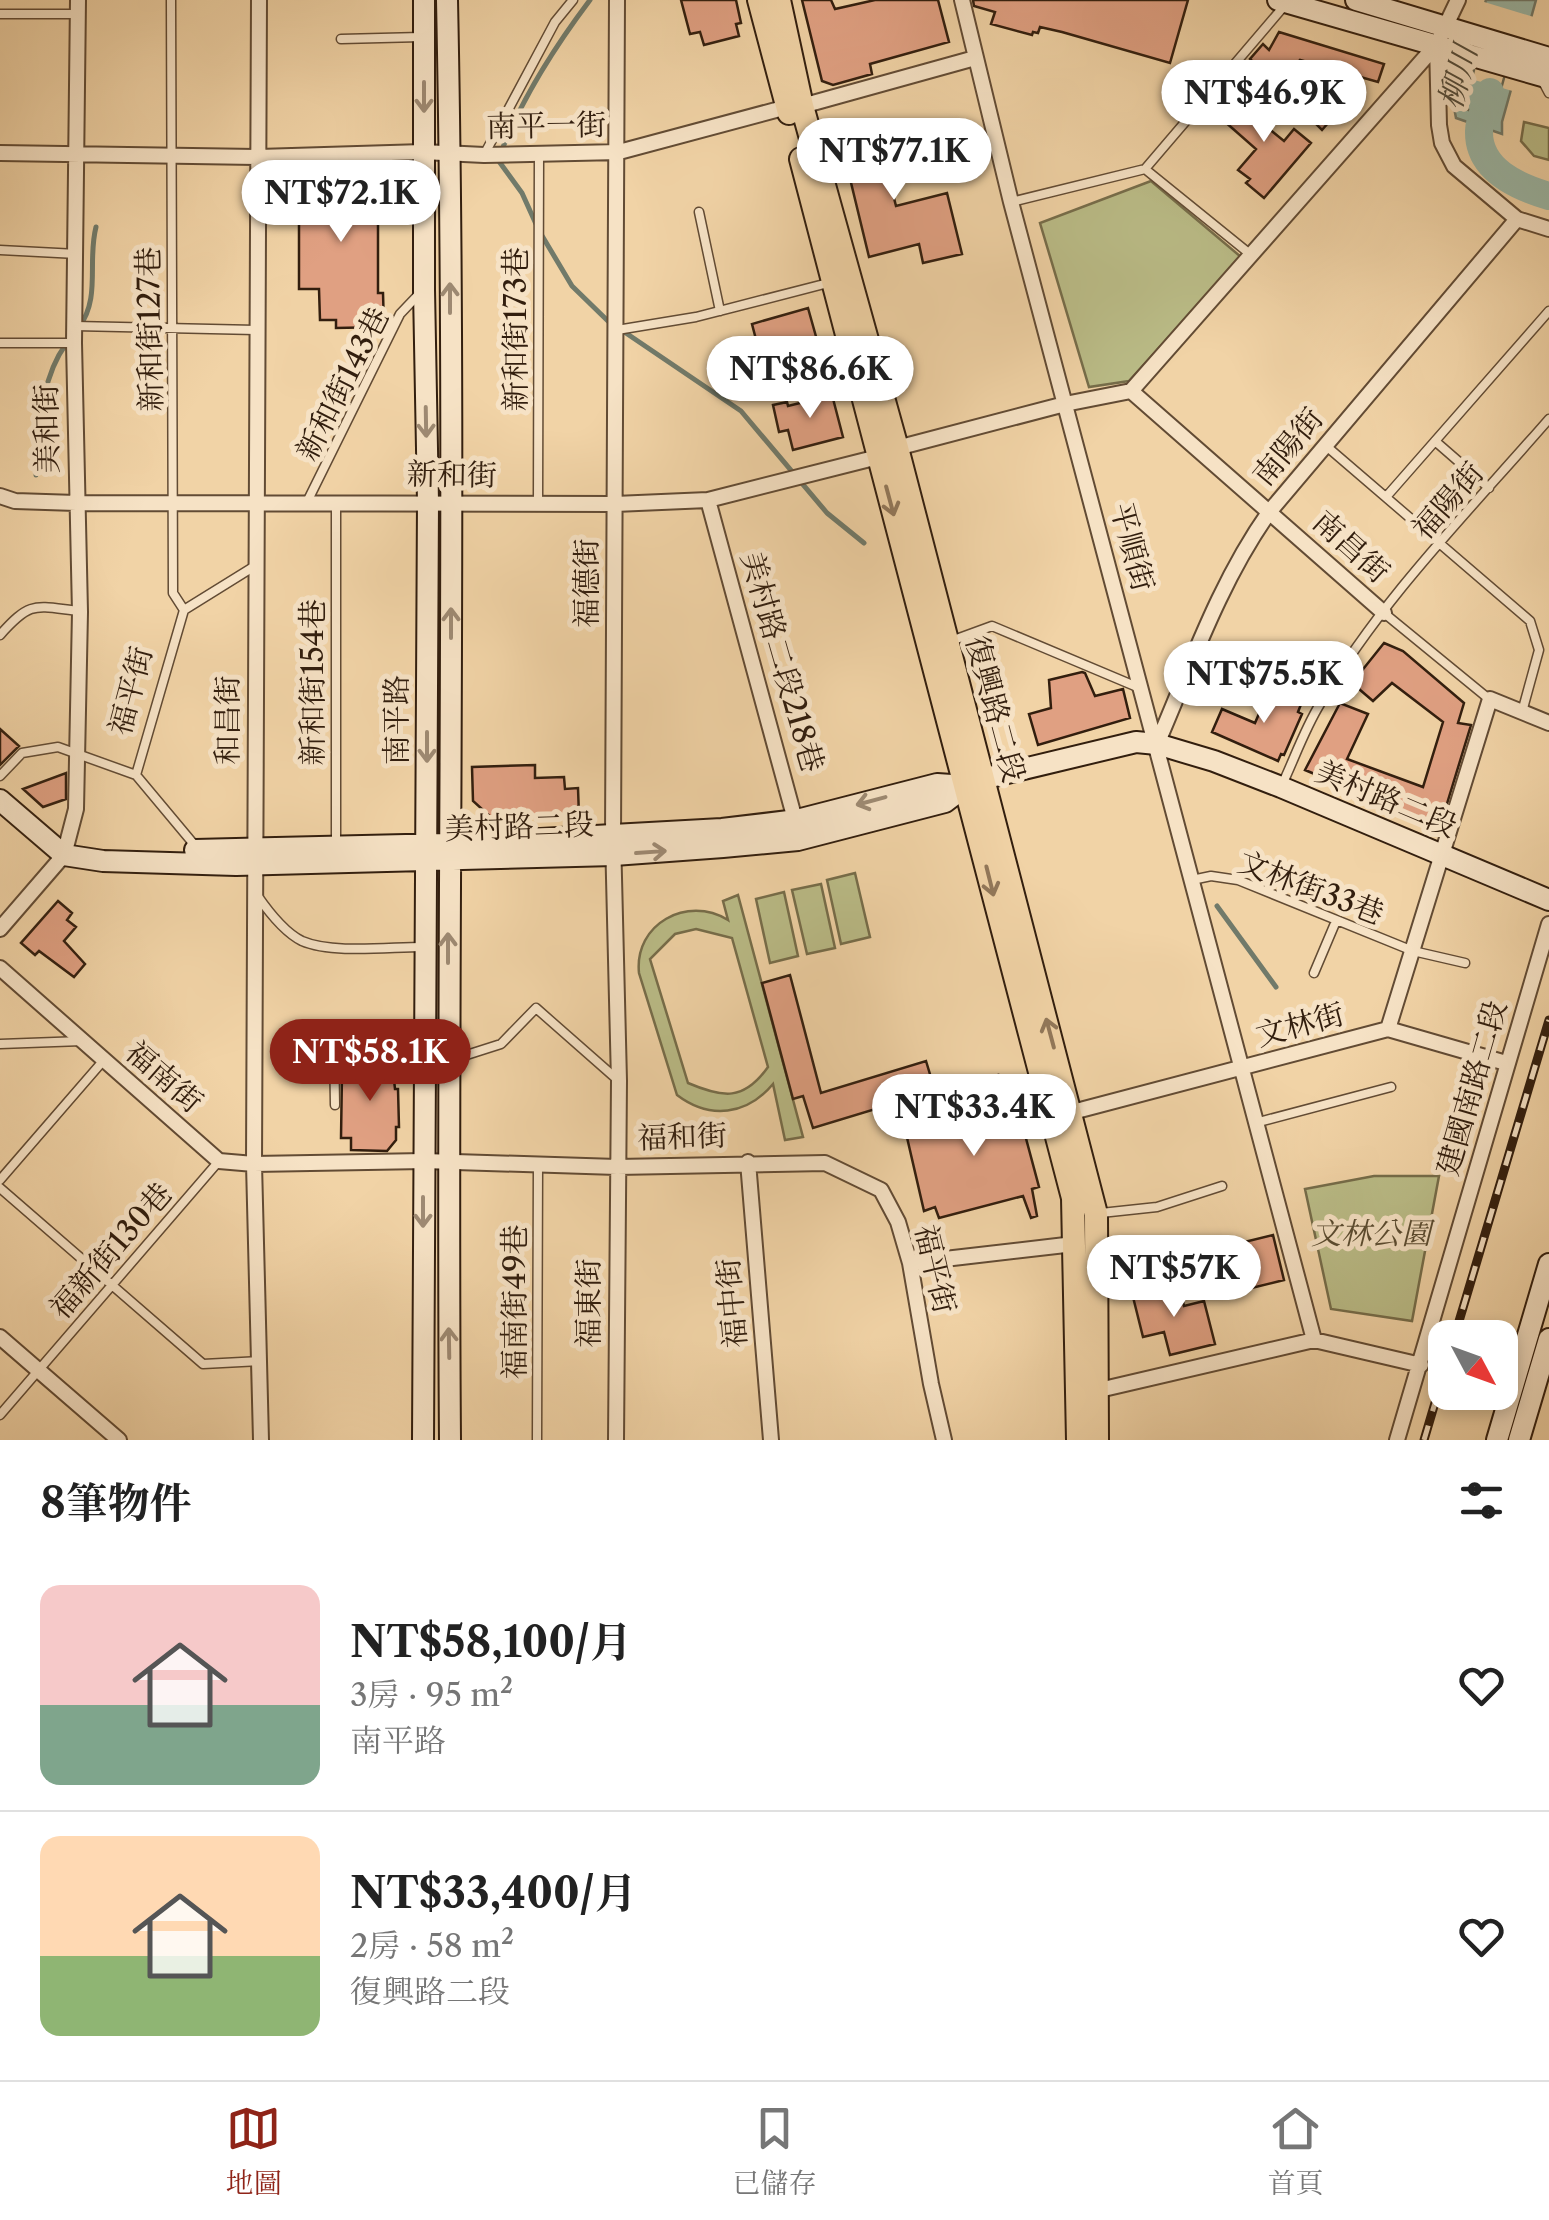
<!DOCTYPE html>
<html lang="zh-TW">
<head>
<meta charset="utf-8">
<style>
	:root { --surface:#fff; --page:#f6f6f6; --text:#222; --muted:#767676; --line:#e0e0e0; --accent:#8f2418 }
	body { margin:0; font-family:"Libre Caslon Text","Noto Serif TC",serif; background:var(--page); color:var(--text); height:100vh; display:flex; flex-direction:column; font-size:38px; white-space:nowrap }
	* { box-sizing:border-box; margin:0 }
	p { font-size:32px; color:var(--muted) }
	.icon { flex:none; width:55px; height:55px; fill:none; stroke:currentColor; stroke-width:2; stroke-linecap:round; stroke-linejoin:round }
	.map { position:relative; height:1440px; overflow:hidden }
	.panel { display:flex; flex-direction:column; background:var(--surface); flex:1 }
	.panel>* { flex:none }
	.needle { width:65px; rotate:131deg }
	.buttons { position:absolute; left:1428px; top:1320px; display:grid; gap:20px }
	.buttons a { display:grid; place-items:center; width:90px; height:90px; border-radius:20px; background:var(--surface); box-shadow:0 5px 15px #0003; font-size:50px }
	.price { position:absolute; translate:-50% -85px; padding:0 22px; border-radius:35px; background:#fff; color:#222; font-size:32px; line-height:65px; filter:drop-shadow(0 2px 5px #0008) }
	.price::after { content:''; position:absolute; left:50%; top:60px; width:30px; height:22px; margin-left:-15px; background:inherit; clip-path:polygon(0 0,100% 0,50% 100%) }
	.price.current { background:var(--accent); color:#fff }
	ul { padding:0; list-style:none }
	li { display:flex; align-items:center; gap:30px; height:250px; padding:0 40px }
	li+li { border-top:2px solid var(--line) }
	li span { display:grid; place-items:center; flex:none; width:280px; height:200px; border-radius:20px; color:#555 }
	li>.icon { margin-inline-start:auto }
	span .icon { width:120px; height:120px; fill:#fffc; stroke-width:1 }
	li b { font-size:42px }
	h2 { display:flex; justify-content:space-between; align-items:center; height:120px; padding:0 40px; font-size:42px }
	.menu { display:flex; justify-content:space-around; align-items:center; height:140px; border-top:2px solid var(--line); background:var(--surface); font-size:28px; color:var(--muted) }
	.menu a { display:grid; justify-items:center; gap:5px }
	.menu .current { color:var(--accent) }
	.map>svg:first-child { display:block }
	.green { fill:#babc87; stroke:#766d4a; stroke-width:2.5; fill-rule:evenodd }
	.water { fill:#9bb8a7; stroke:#717a6a; stroke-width:2.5 }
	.pier { fill:#f1d3a6 }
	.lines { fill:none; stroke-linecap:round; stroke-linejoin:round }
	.shore { stroke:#666b5a; stroke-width:2.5 }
	.stream { stroke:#717a6a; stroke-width:5 }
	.river { stroke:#9bb8a7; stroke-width:28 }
	.building { fill:#e0a082; stroke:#321e0e; stroke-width:2.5 }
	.lane-casing { stroke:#624b34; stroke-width:11 }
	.street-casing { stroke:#624b34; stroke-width:18 }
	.secondary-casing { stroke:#321e0e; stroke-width:24 }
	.primary-casing { stroke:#321e0e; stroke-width:26 }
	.lane { stroke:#f6e2c5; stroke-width:8 }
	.street { stroke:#f6e2c5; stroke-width:14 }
	.secondary { stroke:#f6e2c5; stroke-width:20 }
	.primary { stroke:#f1d3a6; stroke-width:22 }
	.rail-casing { stroke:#321e0e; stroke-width:9 }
	.rail { stroke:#f6e2c5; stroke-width:5; stroke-dasharray:15; stroke-linecap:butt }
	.oneway { stroke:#9e8a73 }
	.oneway2 { stroke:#92785a }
	.labels { text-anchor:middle; stroke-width:10; stroke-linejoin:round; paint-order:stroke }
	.street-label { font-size:30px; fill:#321e0e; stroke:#f6e2c5 }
	.park-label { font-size:30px; font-style:italic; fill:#5b4d32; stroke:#f6e2c5 }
	.water-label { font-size:32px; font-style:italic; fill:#524c3c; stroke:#f6e2c5 }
</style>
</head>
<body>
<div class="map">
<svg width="1549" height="1440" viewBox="0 0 1549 1440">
	<rect width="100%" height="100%" fill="#f1d3a6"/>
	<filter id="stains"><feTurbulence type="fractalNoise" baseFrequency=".002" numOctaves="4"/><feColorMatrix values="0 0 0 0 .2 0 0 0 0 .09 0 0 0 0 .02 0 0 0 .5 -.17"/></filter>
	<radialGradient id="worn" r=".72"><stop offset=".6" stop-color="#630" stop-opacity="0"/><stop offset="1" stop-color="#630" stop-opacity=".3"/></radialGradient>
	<path class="green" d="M1524 122 1549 128V160L1534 156 1521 141Z
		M1151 181 1241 257 1129 381 1089 387 1040 223Z
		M855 873 870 937 841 944 827 880Z
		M821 884 835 948 807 954 792 890Z
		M784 892 798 956 770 963 756 899Z
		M738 895 803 1137 785 1140 773 1084C747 1115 710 1120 677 1095L639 973C634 924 687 895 728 920L723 901ZM696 929 732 938 768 1067C744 1101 723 1098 688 1083L650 959 675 934Z
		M1374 1176H1439L1412 1321 1331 1309 1305 1189Z"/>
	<path class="water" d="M1486 0H1536L1502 122V134L1456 118 1453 102Z"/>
	<path class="pier" d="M1481 1 1537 18 1516 92 1457 75Z"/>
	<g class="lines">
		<path class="shore" d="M1474 70 1464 108 1488 118 1494 115 1504 78"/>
		<path class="stream" d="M536 224 522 193 498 160C519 103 553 49 590 0
			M541 234 572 286 610 323
			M79 327C101 298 87 261 96 227
			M620 329 741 411 827 513 864 543
			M36 475C40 431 39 381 66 344
			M1217 906 1276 987"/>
		<path class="river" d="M1490 92C1487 104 1479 119 1479 131 1478 170 1518 187 1549 196"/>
	</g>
	<path class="building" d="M681 0H736L741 23 736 24 739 36 704 45 700 32 690 34Z
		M802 0H831L835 9 875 0H938L949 42 870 64 872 74 833 85 822 81Z
		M973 0H1188L1170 63 1062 32 1040 27 1038 33 1033 32 1032 35 991 24 995 12 974 6Z
		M1279 32 1384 64 1378 82 1300 60 1277 85 1250 59 1263 44 1269 50Z
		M1331 85 1348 100 1322 130 1306 114Z
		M1248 90 1265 105 1261 109 1268 115 1262 123 1284 141 1294 129 1311 143 1264 198 1246 183 1250 179 1238 170 1256 149 1223 120Z
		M874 120 896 206 947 193 962 254 923 263 919 244 869 257 838 129Z
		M378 170V293H383L384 327 336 328V320H320L319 289H299V171Z
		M808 308 822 358 765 374 752 324Z
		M831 391 843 437 793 450 788 430 779 432 773 405 787 402 788 406 816 399 815 395Z
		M1384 643 1403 651 1464 703 1458 723 1471 725 1442 820 1435 824 1305 770 1340 703 1368 714 1347 759 1423 787 1443 722 1392 683 1373 701 1352 683Z
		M1082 672 1085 673 1095 696 1123 689 1130 718 1038 745 1029 714 1051 708 1049 680Z
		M1270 688 1302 702 1298 712 1302 714 1284 755 1281 754 1278 761 1212 732 1222 709 1255 723Z
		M0 729 19 746 0 765Z
		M535 765V778L564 777 565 789 578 788 579 816 493 819 473 801 472 767Z
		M66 773V799L43 807 23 789Z
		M58 901 72 913 67 920 76 927 64 941 85 964 74 977 39 951 35 955 21 943Z
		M790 975 821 1093 926 1061 935 1091 813 1128 803 1096 793 1099 762 983Z
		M348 1057H378L379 1061H392L395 1089H398L399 1127H396V1140L387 1151 351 1150V1138H341L342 1073H348Z
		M998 1074 1012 1108 1017 1105 1039 1187 1032 1189 1037 1216 1031 1218 1023 1196 939 1218 935 1207 924 1211 906 1133 934 1124V1119L961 1112 962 1100 971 1108 997 1102Z
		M1273 1235 1284 1280 1231 1293 1220 1248Z
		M1179 1285 1184 1306 1204 1301 1215 1344 1170 1355 1164 1332 1143 1337 1133 1297Z"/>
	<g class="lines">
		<defs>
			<path id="lane" d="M171 0 173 593 184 610
				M0 14H78
				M341 39 421 37
				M1541 78 1549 93
				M484 155 555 22 573 0
				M1145 169 1285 5
				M1145 169 1250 254
				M1011 202 1145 169
				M699 212 720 311
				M0 250 77 254
				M75 326 256 330
				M617 330 696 317 832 282
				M0 343H74
				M1435 441 1489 488
				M1325 445 1530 621 1539 650 1522 712
				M1386 497 1549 311
				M307 502 400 314 420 293
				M336 502V847
				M538 504 539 154
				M1384 613 1489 699
				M0 635C31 600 35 606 79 611
				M951 641 992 626 1142 689
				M0 776 22 753 58 747 136 775
				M1281 787C1294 760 1304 730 1320 704 1381 599 1470 510 1549 419
				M197 848 136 775 184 610 255 566
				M1192 880 1211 876 1238 880 1413 951 1465 963
				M257 895C268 911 284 932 302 941 332 954 389 947 422 947
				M1314 973 1336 921
				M0 1044 82 1041
				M454 1059 501 1044 536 1008 619 1081
				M335 1105 334 1045H366L421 1062
				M1255 1123 1391 1087
				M0 1180 103 1061
				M0 1188 203 1364 259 1361
				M1101 1213 1157 1207 1222 1186
				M0 1415 219 1161
				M537 1440 538 1165"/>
			<path id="street" d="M259 0 254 1164 261 1440
				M962 0 1011 202 1314 1340
				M1437 44 1439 125 1442 143 1454 166 1517 219 1549 229
				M802 106 975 58
				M0 153 259 157 423 152 484 155 619 152 787 107
				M1131 391 1384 613
				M0 496 15 501 76 503 615 504 708 500 878 457 897 448 1065 404 1131 391 1437 44 1458 0
				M708 500 797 827
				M1157 744C1191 665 1220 581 1270 511L1517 219
				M0 929 64 855 76 809 80 612 74 343 78 0
				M0 968 219 1161 254 1164 424 1161 617 1167 825 1163 881 1190 898 1222 910 1263 931 1384 944 1440
				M1388 1029 1506 1063
				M1065 1114 1388 1029 1490 699 1549 723
				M748 1162 771 1440
				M910 1263 1074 1244
				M0 1337 119 1440
				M1095 1391 1314 1340 1421 1365
				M616 1440 619 1081 613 837 617 0
				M1397 1440 1549 924"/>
			<path id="secondary" d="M447 0C457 480 446 960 450 1440
				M1278 0 1549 78
				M1356 0 1549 58
				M0 800 64 855
				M195 850 449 844 722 829 797 820 937 784 966 786
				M64 855 103 861 236 865 614 855 723 847 798 840 945 802 966 786 982 779 1136 742 1157 744 1214 761 1281 787 1549 900
				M423 1440 428 502 424 290V0
				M1497 1440 1549 1264
				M1519 1440 1549 1339"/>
			<path id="primary" d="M759 0 789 113
				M779 0 802 106 897 448 1096 1214 1097 1440
				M801 159 1073 1198 1078 1440"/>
		</defs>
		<use href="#lane" class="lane-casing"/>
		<use href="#street" class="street-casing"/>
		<use href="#secondary" class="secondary-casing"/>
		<use href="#primary" class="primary-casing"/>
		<use href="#lane" class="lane"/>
		<use href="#street" class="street"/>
		<use href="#secondary" class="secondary"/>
		<use href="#primary" class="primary"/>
		<defs>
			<path id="rail" d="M1454 1338 1549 1020
				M1424 1440 1445 1369"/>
		</defs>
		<use href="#rail" class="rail-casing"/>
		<use href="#rail" class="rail"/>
	</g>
	<defs><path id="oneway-shaft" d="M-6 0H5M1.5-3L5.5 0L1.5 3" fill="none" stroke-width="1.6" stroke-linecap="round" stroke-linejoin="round" transform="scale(2.5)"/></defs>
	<g class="oneway">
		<use href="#oneway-shaft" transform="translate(424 97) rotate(90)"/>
		<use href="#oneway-shaft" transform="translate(450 298) rotate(-90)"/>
		<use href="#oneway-shaft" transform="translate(426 422) rotate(89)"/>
		<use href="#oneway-shaft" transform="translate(451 623) rotate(-90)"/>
		<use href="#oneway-shaft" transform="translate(427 747) rotate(90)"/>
		<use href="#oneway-shaft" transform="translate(871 801) rotate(165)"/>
		<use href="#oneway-shaft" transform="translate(651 852) rotate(-4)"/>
		<use href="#oneway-shaft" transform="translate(448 948) rotate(-90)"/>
		<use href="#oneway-shaft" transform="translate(423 1212) rotate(90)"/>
		<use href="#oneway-shaft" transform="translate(449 1343) rotate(-91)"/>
	</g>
	<g class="oneway2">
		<use href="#oneway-shaft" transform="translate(890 501) rotate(75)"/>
		<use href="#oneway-shaft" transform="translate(990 881) rotate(76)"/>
		<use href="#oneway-shaft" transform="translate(1050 1033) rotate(-105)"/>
	</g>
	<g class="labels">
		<g class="street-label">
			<text transform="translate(546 126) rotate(-1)" y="10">南平一街</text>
			<text transform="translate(150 329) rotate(-91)" y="10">新和街127巷</text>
			<text transform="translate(516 329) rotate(-90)" y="10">新和街173巷</text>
			<text transform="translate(343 384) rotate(-63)" y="10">新和街143巷</text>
			<text transform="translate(47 429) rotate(-91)" y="10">美和街</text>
			<text transform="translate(1288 447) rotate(-50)" y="10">南陽街</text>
			<text transform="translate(452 475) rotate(1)" y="10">新和街</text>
			<text transform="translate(1448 501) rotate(-49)" y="10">福陽街</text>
			<text transform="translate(1132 547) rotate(75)" y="10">平順街</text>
			<text transform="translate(1351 547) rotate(42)" y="10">南昌街</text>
			<text transform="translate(587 583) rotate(-90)" y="10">福德街</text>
			<text transform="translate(782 662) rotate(74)" y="10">美村路二段218巷</text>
			<text transform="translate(313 682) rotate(-90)" y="10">新和街154巷</text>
			<text transform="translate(131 691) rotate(-75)" y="10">福平街</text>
			<text transform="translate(995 709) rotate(75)" y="10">復興路二段</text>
			<text transform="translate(228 720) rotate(-90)" y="10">和昌街</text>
			<text transform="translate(397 720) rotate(-90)" y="10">南平路</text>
			<text transform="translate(1386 799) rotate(23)" y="10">美村路二段</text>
			<text transform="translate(519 827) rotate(-2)" y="10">美村路二段</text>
			<text transform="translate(1311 888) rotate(21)" y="10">文林街33巷</text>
			<text transform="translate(1300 1025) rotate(-15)" y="10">文林街</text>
			<text transform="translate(164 1077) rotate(41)" y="10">福南街</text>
			<text transform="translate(1472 1088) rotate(-74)" y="10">建國南路二段</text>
			<text transform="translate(682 1137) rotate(-2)" y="10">福和街</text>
			<text transform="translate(111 1251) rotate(-49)" y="10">福新街130巷</text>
			<text transform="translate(935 1269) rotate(77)" y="10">福平街</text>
			<text transform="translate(515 1302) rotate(-90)" y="10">福南街49巷</text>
			<text transform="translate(589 1303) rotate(-90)" y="10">福東街</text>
			<text transform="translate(732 1303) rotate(-95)" y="10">福中街</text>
		</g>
		<g class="park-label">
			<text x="1371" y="1244">文林公園</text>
		</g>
		<g class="water-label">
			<text transform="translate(1458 77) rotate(-75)" y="11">柳川</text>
		</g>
	</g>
	<rect width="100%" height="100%" filter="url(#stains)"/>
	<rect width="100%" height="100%" fill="url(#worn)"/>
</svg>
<div class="buttons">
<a><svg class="needle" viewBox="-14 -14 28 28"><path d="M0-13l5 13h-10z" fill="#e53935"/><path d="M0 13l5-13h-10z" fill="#767676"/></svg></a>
</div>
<b class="price" style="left:1264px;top:145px">NT$46.9K</b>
<b class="price" style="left:894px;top:203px">NT$77.1K</b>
<b class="price" style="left:341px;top:245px">NT$72.1K</b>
<b class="price" style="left:810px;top:421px">NT$86.6K</b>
<b class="price" style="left:1264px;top:726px">NT$75.5K</b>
<b class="price current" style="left:370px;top:1104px">NT$58.1K</b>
<b class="price" style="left:974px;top:1159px">NT$33.4K</b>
<b class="price" style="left:1174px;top:1320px">NT$57K</b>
</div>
<section class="panel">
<h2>8筆物件<svg class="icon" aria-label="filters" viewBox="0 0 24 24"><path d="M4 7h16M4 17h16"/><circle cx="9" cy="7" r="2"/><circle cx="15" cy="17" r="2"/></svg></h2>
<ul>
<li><span style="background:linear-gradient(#f6c9c9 60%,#7fa58c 0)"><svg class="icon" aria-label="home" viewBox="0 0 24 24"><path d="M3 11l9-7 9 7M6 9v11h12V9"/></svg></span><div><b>NT$58,100/月</b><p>3房 · 95 m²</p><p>南平路</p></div><svg class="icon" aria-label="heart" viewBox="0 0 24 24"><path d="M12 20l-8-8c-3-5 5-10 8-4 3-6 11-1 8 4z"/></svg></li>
<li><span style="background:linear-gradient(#ffd9b3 60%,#8fb573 0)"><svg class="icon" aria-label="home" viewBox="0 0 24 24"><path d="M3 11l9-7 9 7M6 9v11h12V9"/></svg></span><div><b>NT$33,400/月</b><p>2房 · 58 m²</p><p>復興路二段</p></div><svg class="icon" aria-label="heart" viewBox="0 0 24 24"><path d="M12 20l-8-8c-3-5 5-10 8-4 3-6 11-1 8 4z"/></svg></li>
</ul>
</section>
<nav class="menu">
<a class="current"><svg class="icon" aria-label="map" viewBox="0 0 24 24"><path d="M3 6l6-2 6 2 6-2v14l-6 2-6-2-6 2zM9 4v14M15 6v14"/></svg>地圖</a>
<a><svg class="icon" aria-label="saved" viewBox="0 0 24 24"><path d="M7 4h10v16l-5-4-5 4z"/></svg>已儲存</a>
<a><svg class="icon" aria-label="home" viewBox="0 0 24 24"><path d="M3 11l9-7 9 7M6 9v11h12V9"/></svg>首頁</a>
</nav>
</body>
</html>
